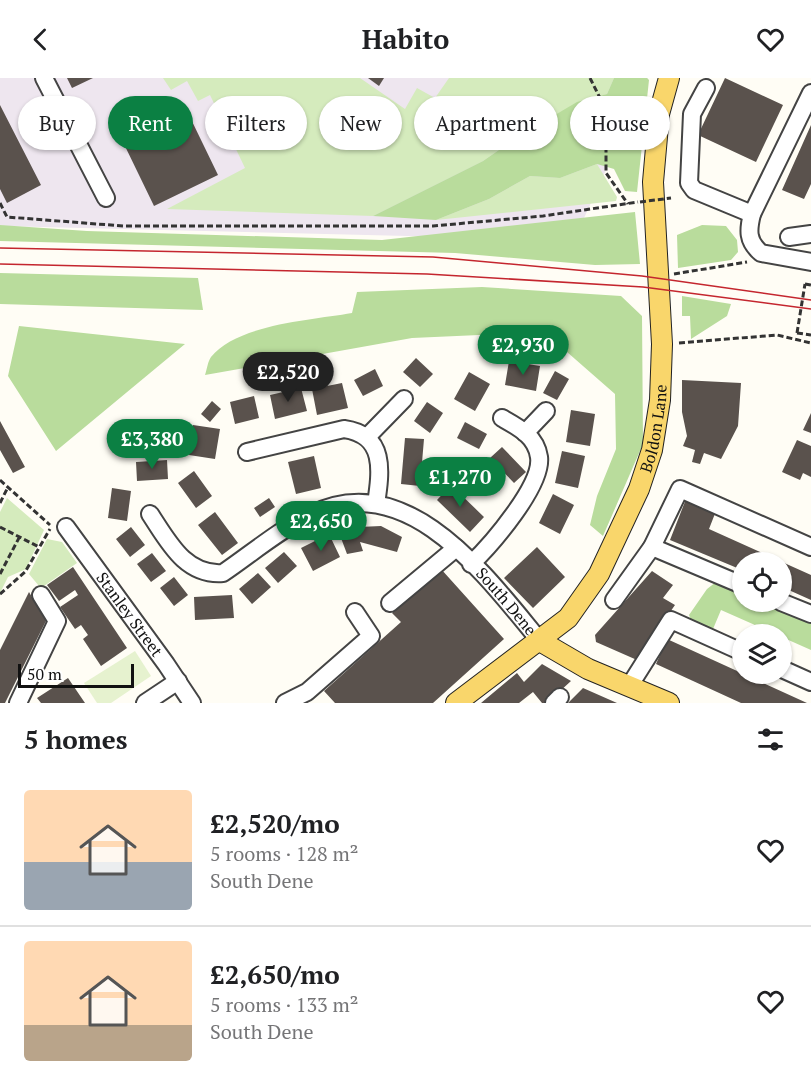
<!DOCTYPE html>
<html lang="en">
<head>
<meta charset="utf-8">
<style>
	:root { --surface:#fff; --page:#f6f6f6; --text:#202124; --muted:#757577; --line:#e0e0e0; --accent:#0b8043 }
	body { margin:0; font-family:"PT Serif",serif; background:var(--page); color:var(--text); height:100vh; display:flex; flex-direction:column; font-size:22px; white-space:nowrap }
	* { box-sizing:border-box; margin:0 }
	p { font-size:20px; color:var(--muted) }
	.icon { flex:none; width:33px; height:33px; fill:none; stroke:currentColor; stroke-width:2; stroke-linecap:round; stroke-linejoin:round }
	.map { position:relative; height:625px; overflow:hidden }
	.drawer { display:flex; flex-direction:column; background:var(--surface); flex:1 }
	.drawer>* { flex:none }
	.guide { position:absolute; left:18px; top:18px; width:776px; height:54px; display:flex; gap:12px }
	.buttons { position:absolute; left:732px; top:474px; display:grid; gap:12px }
	.buttons a { display:grid; place-items:center; width:60px; height:60px; border-radius:50%; background:var(--surface); box-shadow:0 2px 4px #0004; font-size:30px }
	.scale { position:absolute; left:18px; bottom:15px; width:116px; box-sizing:border-box; padding-left:6px; border:3px solid #111; border-top:0; font-size:16px; line-height:21px; white-space:nowrap; color:#111; -webkit-text-stroke:4px #fff; paint-order:stroke }
	.price { position:absolute; translate:-50% -51px; padding:0 14px; border-radius:21px; background:var(--accent); color:#fff; font-size:20px; line-height:39px; filter:drop-shadow(0 2px 3px #0008) }
	.price::after { content:''; position:absolute; left:50%; top:36px; width:18px; height:14px; margin-left:-9px; background:inherit; clip-path:polygon(0 0,100% 0,50% 100%) }
	.price.active { background:#222; color:#fff }
	ul { padding:0; list-style:none }
	li { display:flex; align-items:center; gap:18px; height:150px; padding:0 24px }
	li+li { border-top:2px solid var(--line) }
	li span { display:grid; place-items:center; flex:none; width:168px; height:120px; border-radius:6px; color:#555 }
	li>.icon { margin-inline-start:auto }
	span .icon { width:72px; height:72px; fill:#fffc; stroke-width:1 }
	li b { font-size:26px }
	h2 { display:flex; justify-content:space-between; align-items:center; height:72px; padding:0 24px; font-size:26px }
	.chip { padding:0 21px; border-radius:27px; background:var(--surface); box-shadow:0 2px 4px #0004; font-size:21px; line-height:54px }
	.chip.active { background:var(--accent); color:#fff }
	header { display:flex; justify-content:space-between; align-items:center; height:78px; padding:0 24px; background:var(--surface); font-size:27px; font-weight:700 }
	.map>svg:first-child { display:block }
	.industrial { fill:#eee6ef }
	.green { fill:#d5ebbd }
	.forest { fill:#b9dc9c }
	.pitch { fill:#e6f2cf }
	.building { fill:#5a524d }
	.lines { fill:none; stroke-linecap:round; stroke-linejoin:round }
	.minor-casing { stroke:#444; stroke-width:20 }
	.major-casing { stroke:#222; stroke-width:22 }
	.path { stroke:#333; stroke-width:3; stroke-dasharray:6 3; stroke-linecap:butt }
	.minor { stroke:#fff; stroke-width:16 }
	.major { stroke:#f9d66b; stroke-width:20 }
	.tram { stroke:#c4262e; stroke-width:1.5 }
	.path-bridge { stroke:#333; stroke-width:3; stroke-dasharray:6 3; stroke-linecap:butt }
	.labels { text-anchor:middle; stroke-width:6; stroke-linejoin:round; paint-order:stroke }
	.street-label { font-size:16px; fill:#111; stroke:#fff }
</style>
</head>
<body>
<header><svg class="icon" aria-label="back" viewBox="0 0 24 24"><path d="M15 5l-7 7 7 7"/></svg>Habito<svg class="icon" aria-label="heart" viewBox="0 0 24 24"><path d="M12 20l-8-8c-3-5 5-10 8-4 3-6 11-1 8 4z"/></svg></header>
<div class="map">
<svg width="811" height="625" viewBox="0 0 811 625">
	<rect width="100%" height="100%" fill="#fffdf5"/>
	<path class="industrial" d="M0 0H648L574 162 0 148Z"/>
	<path class="green" d="M163 0H360L405 31 417 10 435 20 449 0H614L607 16 577 25 516 60 483 83 373 138 167 131 245 90 210 17 198 23 187 3 171 12Z
		M597 86 617 119 616 123 436 142 489 121 530 98 560 100Z
		M7 420 44 452 26 491 8 499 0 515V434Z
		M47 461 62 464 77 485 44 508H39L29 496Z"/>
	<path class="forest" d="M614 0H647L649 2 637 114 625 113 614 91 597 86 560 100 530 98 489 121 436 142 373 138 483 83 516 60 577 24 607 16Z
		M635 134 640 186 595 187 455 175 0 163V147L87 153 382 162Z
		M702 147 726 148 737 162 738 174 731 182 678 190 677 157Z
		M0 195 198 200 203 232 0 226Z
		M482 209 621 218 642 238 643 366 603 458 590 447 597 418 616 371 615 316 551 260 479 257 412 260 205 297C207 291 208 283 211 279 237 246 313 242 352 235L357 214Z
		M682 218 731 226 727 238 691 261 690 238H682Z
		M19 248 185 266 56 373 8 298Z
		M716 504 742 516V524H761L811 545V572L721 532 713 551 706 553 693 547 689 537 707 511Z"/>
	<path class="pitch" d="M135 573 151 598 111 625H97L84 605Z"/>
	<path class="building" d="M67 0H93L72 10Z
		M368 0H384L379 8Z
		M725 0 783 27 756 84 698 57Z
		M0 27 41 107 7 125 0 111Z
		M187 33 218 97 154 128 123 64Z
		M811 47V106L804 121 782 112Z
		M416 280 433 296 420 309 403 294Z
		M509 283 540 288 536 313 505 307Z
		M375 291 383 308 363 318 354 302Z
		M555 293 569 301 557 322 543 315Z
		M469 294 490 306 475 333 454 321Z
		M682 302 741 305 738 348 721 381 704 375 700 386 692 384 695 372 683 368 687 358 682 334Z
		M342 305 348 330 317 337 312 311Z
		M301 310 307 333 275 341 270 317Z
		M254 318 259 340 235 346 230 324Z
		M212 323 221 331 210 344 201 336Z
		M427 324 443 335 430 355 414 343Z
		M571 332 595 336 590 368 566 364Z
		M811 335V355L803 352Z
		M0 343 25 389 13 395 0 372Z
		M465 344 487 356 479 371 457 360Z
		M193 347 220 351 215 381 189 377Z
		M405 360 424 361 420 408 401 406Z
		M797 362 811 368V399L803 395 800 402 782 394Z
		M502 369 526 394 514 405 490 380Z
		M562 373 585 378 578 410 555 405Z
		M314 378 321 410 296 416 288 384Z
		M167 382 168 401 137 403 136 384Z
		M194 393 212 418 196 430 178 405Z
		M451 407 484 439 470 454 437 422Z
		M112 410 131 413 127 443 108 440Z
		M553 416 574 427 560 456 539 445Z
		M269 420 275 429 260 439 254 430Z
		M686 421 716 433 709 451 811 497V522L782 509V484H742V492L670 462Z
		M215 434 238 465 222 477 198 447Z
		M357 444 359 449 381 448 402 459 397 474 360 464 363 473 347 476 338 452Z
		M131 449 145 467 130 479 116 461Z
		M329 456 340 479 313 493 301 470Z
		M537 469 565 499 533 530 504 500Z
		M284 474 297 488 278 505 265 490Z
		M152 475 166 493 151 504 137 486Z
		M73 489 127 570 101 588 83 561 88 557 81 547 75 551 60 529 78 517 75 512 59 523 47 507Z
		M441 491 504 561 433 625H335L324 613 401 544 392 535Z
		M652 493 673 507 663 520 675 527 637 582 596 564 595 557Z
		M258 495 271 509 252 526 239 511Z
		M174 499 188 517 174 528 160 510Z
		M29 514 46 543 5 625H0V572Z
		M232 517 234 540 195 542 194 519Z
		M667 561 807 625H741L656 586Z
		M542 586 571 603 547 625H542L533 614 519 625H481L517 595 524 604Z
		M68 600 85 625H41L37 620Z
		M583 610 617 625H568Z"/>
	<g class="lines">
		<defs>
			<g id="minor">
				<path d="M44 0 106 120"/>
				<path d="M706 10 692 36 689 105 694 112 752 136"/>
				<path d="M811 15 752 136C748 152 747 163 761 175L811 184"/>
				<path d="M789 159 811 156"/>
				<path d="M525 355 546 333"/>
				<path d="M367 359 404 321"/>
				<path d="M247 374 344 351C386 357 381 393 376 426"/>
				<path id="s1" d="M150 436C168 463 185 498 223 495 251 476 279 452 310 437 407 388 486 498 540 563"/>
				<path id="s2" d="M66 449 166 586 192 625"/>
				<path d="M652 469 742 507"/>
				<path d="M471 486C491 467 543 407 539 379 536 358 518 349 502 340"/>
				<path d="M614 522 652 469 680 411 811 469"/>
				<path d="M781 524 811 536"/>
				<path d="M390 525 456 470"/>
				<path d="M782 591 811 604"/>
				<path d="M630 607 671 542 742 574"/>
				<path d="M18 625 57 543 41 517"/>
				<path d="M145 625 178 603"/>
				<path d="M285 625 307 614 371 558 355 534"/>
				<path d="M554 625 560 619"/>
			</g>
			<g id="major">
				<path d="M540 563 588 591 669 625"/>
				<path id="s3" d="M456 625 568 540 599 496 639 411 652 372 660 322 662 266 653 104 659 36 669 0"/>
			</g>
		</defs>
		<use href="#minor" class="minor-casing"/>
		<use href="#major" class="major-casing"/>
		<path class="path" d="M590 0 603 26 606 39V95L628 126
			M0 125 7 139 123 148H433L543 138 638 124
			M674 196 747 184
			M805 206 811 207
			M797 255 811 257
			M679 265 777 257 811 265
			M0 402 50 447
			M0 425 8 409
			M0 449 39 469
			M0 496 20 458
			M0 516 25 494 50 451"/>
		<use href="#minor" class="minor"/>
		<use href="#major" class="major"/>
		<path class="tram" d="M0 170 433 179 642 198 811 222
			M0 186 427 196 643 209 811 231"/>
		<path class="path-bridge" d="M640 124 671 120
			M797 255 805 206"/>
	</g>
	<g class="labels">
		<g class="street-label">
			<text dy="6" stroke="none"><textPath href="#s3" startOffset="351">Boldon Lane</textPath></text>
			<text dy="6" stroke="none"><textPath href="#s1" startOffset="438">South Dene</textPath></text>
			<text dy="6" stroke="none"><textPath href="#s2" startOffset="108">Stanley Street</textPath></text>
		</g>
	</g>
</svg>
<div class="buttons">
<a><svg class="icon" aria-label="locate" viewBox="0 0 24 24"><circle cx="12" cy="12" r="6"/><path d="M12 2v4M12 18v4M2 12h4M18 12h4"/></svg></a>
<a><svg class="icon" aria-label="layers" viewBox="0 0 24 24"><path d="M12 4l9 5-9 5-9-5zM3 14l9 5 9-5"/></svg></a>
</div>
<div class="scale">50 m</div>
<b class="price" style="left:523px;top:298px">£2,930</b>
<b class="price active" style="left:288px;top:325px">£2,520</b>
<b class="price" style="left:152px;top:392px">£3,380</b>
<b class="price" style="left:460px;top:430px">£1,270</b>
<b class="price" style="left:321px;top:474px">£2,650</b>
<div class="guide">
<a class="chip">Buy</a>
<a class="chip active">Rent</a>
<a class="chip">Filters</a>
<a class="chip">New</a>
<a class="chip">Apartment</a>
<a class="chip">House</a>
</div>
</div>
<section class="drawer">
<h2>5 homes<svg class="icon" aria-label="filters" viewBox="0 0 24 24"><path d="M4 7h16M4 17h16"/><circle cx="9" cy="7" r="2"/><circle cx="15" cy="17" r="2"/></svg></h2>
<ul>
<li><span style="background:linear-gradient(#ffd9b3 60%,#9aa5b1 0)"><svg class="icon" aria-label="home" viewBox="0 0 24 24"><path d="M3 11l9-7 9 7M6 9v11h12V9"/></svg></span><div><b>£2,520/mo</b><p>5 rooms · 128 m²</p><p>South Dene</p></div><svg class="icon" aria-label="heart" viewBox="0 0 24 24"><path d="M12 20l-8-8c-3-5 5-10 8-4 3-6 11-1 8 4z"/></svg></li>
<li><span style="background:linear-gradient(#ffd9b3 70%,#b9a48a 0)"><svg class="icon" aria-label="home" viewBox="0 0 24 24"><path d="M3 11l9-7 9 7M6 9v11h12V9"/></svg></span><div><b>£2,650/mo</b><p>5 rooms · 133 m²</p><p>South Dene</p></div><svg class="icon" aria-label="heart" viewBox="0 0 24 24"><path d="M12 20l-8-8c-3-5 5-10 8-4 3-6 11-1 8 4z"/></svg></li>
</ul>
</section>
</body>
</html>
